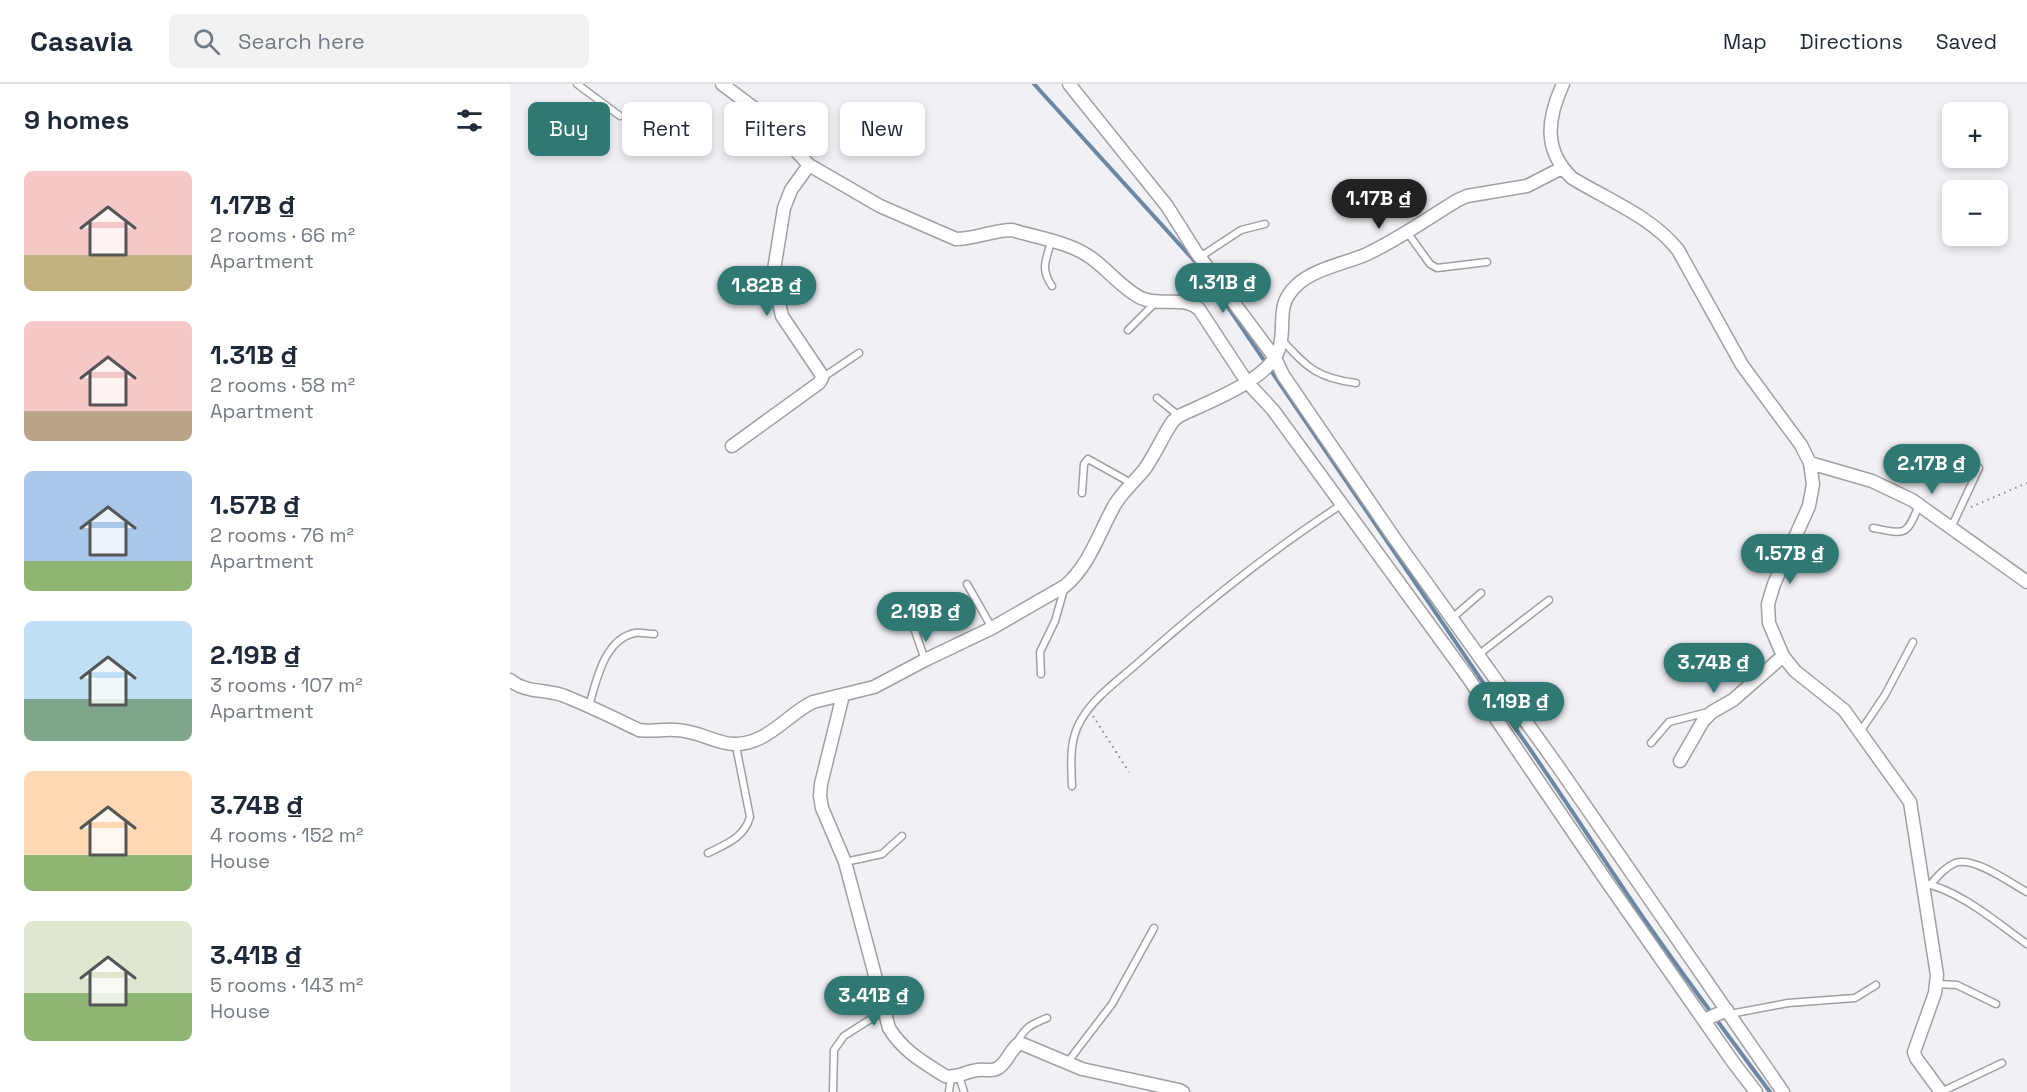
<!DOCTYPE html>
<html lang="en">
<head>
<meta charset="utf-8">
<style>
	:root { --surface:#fff; --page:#f2f2f3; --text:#1f2937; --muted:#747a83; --line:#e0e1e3; --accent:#2f7874 }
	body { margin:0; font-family:"Space Grotesk",sans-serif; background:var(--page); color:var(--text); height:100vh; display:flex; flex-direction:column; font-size:22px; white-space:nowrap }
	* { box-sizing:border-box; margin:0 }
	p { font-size:20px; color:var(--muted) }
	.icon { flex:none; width:33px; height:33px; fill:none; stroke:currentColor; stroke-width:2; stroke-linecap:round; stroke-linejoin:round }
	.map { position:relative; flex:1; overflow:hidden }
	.side { display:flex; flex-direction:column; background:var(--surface); width:510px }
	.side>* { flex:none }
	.hud { position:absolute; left:18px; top:18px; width:570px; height:54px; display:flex; gap:12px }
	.tools { position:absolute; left:1432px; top:18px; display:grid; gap:12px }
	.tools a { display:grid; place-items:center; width:66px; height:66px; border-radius:9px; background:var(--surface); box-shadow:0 3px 9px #0003; font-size:30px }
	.price { position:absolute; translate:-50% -51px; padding:0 14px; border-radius:21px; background:var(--accent); color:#fff; font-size:20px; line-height:39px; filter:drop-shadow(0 2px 3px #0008) }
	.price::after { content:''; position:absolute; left:50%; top:36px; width:18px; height:14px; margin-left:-9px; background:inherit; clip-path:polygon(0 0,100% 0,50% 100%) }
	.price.selected { background:#222; color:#fff }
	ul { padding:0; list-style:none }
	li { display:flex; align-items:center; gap:18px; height:150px; padding:0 24px }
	li span { display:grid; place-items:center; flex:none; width:168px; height:120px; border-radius:9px; color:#555 }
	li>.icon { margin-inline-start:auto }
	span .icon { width:72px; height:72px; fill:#fffc; stroke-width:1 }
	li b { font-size:26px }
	h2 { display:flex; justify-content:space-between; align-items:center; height:72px; padding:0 24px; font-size:26px }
	.chip { padding:0 21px; border-radius:9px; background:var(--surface); box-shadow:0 3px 9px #0003; font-size:21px; line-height:54px }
	.chip.selected { background:var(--accent); color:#fff }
	header { display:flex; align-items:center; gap:36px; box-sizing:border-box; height:84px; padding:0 30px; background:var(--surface); border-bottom:2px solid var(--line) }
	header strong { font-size:28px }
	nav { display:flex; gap:33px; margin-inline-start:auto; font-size:21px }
	.search { width:420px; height:54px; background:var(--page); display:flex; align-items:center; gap:15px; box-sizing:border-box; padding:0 21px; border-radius:9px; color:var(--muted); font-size:22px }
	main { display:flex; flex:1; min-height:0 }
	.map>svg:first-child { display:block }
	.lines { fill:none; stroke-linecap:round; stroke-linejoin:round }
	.stream { stroke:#6b87a3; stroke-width:4 }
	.lane-casing { stroke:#9fa0a3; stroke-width:9 }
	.street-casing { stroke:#9fa0a3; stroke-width:15 }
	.path { stroke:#8a8a8d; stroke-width:2; stroke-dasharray:1.5 4.5; stroke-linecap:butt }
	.lane { stroke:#fff; stroke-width:6 }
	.street { stroke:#fff; stroke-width:12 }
</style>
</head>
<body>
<header>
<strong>Casavia</strong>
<div class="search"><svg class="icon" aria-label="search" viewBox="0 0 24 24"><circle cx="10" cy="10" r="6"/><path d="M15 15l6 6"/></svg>Search here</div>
<nav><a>Map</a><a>Directions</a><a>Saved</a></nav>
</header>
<main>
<section class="side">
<h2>9 homes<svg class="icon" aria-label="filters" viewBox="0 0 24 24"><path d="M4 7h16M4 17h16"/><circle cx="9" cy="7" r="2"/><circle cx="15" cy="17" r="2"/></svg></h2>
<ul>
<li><span style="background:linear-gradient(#f6c9c9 70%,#c2b280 0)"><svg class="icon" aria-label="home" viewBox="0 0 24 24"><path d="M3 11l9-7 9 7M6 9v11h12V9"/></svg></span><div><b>1.17B ₫</b><p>2 rooms · 66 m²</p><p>Apartment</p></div></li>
<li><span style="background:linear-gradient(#f6c9c9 75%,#b9a48a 0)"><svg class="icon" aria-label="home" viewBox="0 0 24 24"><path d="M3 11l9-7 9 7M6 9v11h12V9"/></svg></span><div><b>1.31B ₫</b><p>2 rooms · 58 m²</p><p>Apartment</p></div></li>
<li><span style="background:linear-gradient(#a9c7e8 75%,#8fb573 0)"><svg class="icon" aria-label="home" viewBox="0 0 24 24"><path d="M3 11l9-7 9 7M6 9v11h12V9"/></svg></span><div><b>1.57B ₫</b><p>2 rooms · 76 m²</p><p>Apartment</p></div></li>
<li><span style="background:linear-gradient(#bfe0f5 65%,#7fa58c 0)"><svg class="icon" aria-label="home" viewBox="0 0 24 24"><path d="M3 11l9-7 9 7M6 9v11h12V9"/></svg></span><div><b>2.19B ₫</b><p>3 rooms · 107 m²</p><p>Apartment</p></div></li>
<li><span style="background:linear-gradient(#ffd9b3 70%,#8fb573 0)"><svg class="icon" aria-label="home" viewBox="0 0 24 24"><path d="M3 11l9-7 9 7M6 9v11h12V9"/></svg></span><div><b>3.74B ₫</b><p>4 rooms · 152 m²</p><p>House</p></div></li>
<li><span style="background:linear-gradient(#dfe7d0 60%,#8fb573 0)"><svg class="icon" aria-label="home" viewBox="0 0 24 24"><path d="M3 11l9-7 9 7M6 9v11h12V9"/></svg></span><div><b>3.41B ₫</b><p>5 rooms · 143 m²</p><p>House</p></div></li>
</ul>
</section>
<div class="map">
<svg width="1517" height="1008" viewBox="0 0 1517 1008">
	<rect width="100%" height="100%" fill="#f1f1f5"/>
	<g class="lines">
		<path class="stream" d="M524 0 690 183
			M696 191 985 616C1039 689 1087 767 1139 842 1178 898 1219 953 1260 1008"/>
		<defs>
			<path id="lane" d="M67 0 110 32
				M897 148 920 180 927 184 977 178
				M541 158C536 176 530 185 542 202
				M690 173 731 146 755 140
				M618 246 647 217
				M771 255C797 283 806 294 846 299
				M312 294 349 269
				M647 314 669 332
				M572 409 574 380 578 375 621 399
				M1363 444C1396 450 1396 453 1409 421
				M1441 444 1469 384
				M457 500 482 544
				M412 531 403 538V541L415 576
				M941 535 971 509
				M968 571 1039 516
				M531 590 530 568 545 537 555 502
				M79 622C86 598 94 555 125 549 130 548 138 550 144 550
				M1350 648 1375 611 1403 558
				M1141 659 1159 638 1198 628
				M562 702C561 679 559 656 571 636 585 612 609 596 629 578 693 521 760 467 831 421
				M198 769C216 760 234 754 240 733L226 662
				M335 778 372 770 392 752
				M1413 799C1451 807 1486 838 1517 860
				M1420 801C1427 793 1434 784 1445 779 1464 772 1500 799 1517 808
				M1427 900 1447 901 1486 920
				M1220 930 1278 919 1345 914 1366 901
				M506 960C515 943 520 941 537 934
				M557 979 602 920 644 844
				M449 992 454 1008
				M323 1008 324 966 334 952 375 926
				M439 1008 441 993
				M1431 1008 1492 979"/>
			<path id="street" d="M212 0 252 30 299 81 370 122 446 155C465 155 483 146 502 146 525 153 557 158 577 171 596 183 611 204 631 214 651 223 672 211 689 225L737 298 763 326 957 592 1093 792 1223 978 1246 1008
				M559 0 657 122 686 168 765 274 773 291 885 455 1047 681 1273 1008
				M1053 0C1037 35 1033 66 1062 94 1098 116 1142 133 1168 166L1232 281 1291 361 1300 379 1303 400 1299 422 1264 500 1258 520 1259 539 1273 572 1285 587 1334 626 1400 718 1427 891 1425 909 1404 968 1406 974 1431 1008
				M222 362 309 299 312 294 311 290 272 232 263 192 274 124 281 106 299 81
				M1300 379 1362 397 1402 416 1517 498
				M0 596C15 609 34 605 52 611 78 621 104 634 129 646 142 648 153 645 166 646 198 647 215 671 250 654 269 645 284 627 303 618L364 603 415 576 482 544 555 502C579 482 589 449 604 422 612 408 624 398 634 386 645 371 652 353 663 337L669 332C698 318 759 296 769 265 777 240 764 222 787 201 803 185 837 179 857 170 889 155 918 134 948 116L957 112 1017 102 1052 84
				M333 611 311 700 310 712 312 724 335 778 379 944C393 967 413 978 435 992 447 995 456 987 468 986 475 985 482 988 488 984 498 978 500 965 510 959L572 985 669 1006 673 1008
				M1170 677 1193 637 1202 628 1223 616 1273 572
				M1194 936 1217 926"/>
		</defs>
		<use href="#lane" class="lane-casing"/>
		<use href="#street" class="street-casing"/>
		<path class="path" d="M1461 423 1517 399
			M583 632 619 688"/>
		<use href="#lane" class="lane"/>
		<use href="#street" class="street"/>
	</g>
</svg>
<div class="tools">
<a>+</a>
<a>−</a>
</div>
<b class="price selected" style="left:869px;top:146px">1.17B ₫</b>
<b class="price" style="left:713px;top:230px">1.31B ₫</b>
<b class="price" style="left:257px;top:233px">1.82B ₫</b>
<b class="price" style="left:1422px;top:411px">2.17B ₫</b>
<b class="price" style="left:1280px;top:501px">1.57B ₫</b>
<b class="price" style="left:416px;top:559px">2.19B ₫</b>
<b class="price" style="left:1204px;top:610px">3.74B ₫</b>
<b class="price" style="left:1006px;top:649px">1.19B ₫</b>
<b class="price" style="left:364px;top:943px">3.41B ₫</b>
<div class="hud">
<a class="chip selected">Buy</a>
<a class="chip">Rent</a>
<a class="chip">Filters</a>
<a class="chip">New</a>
</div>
</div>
</main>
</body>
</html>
